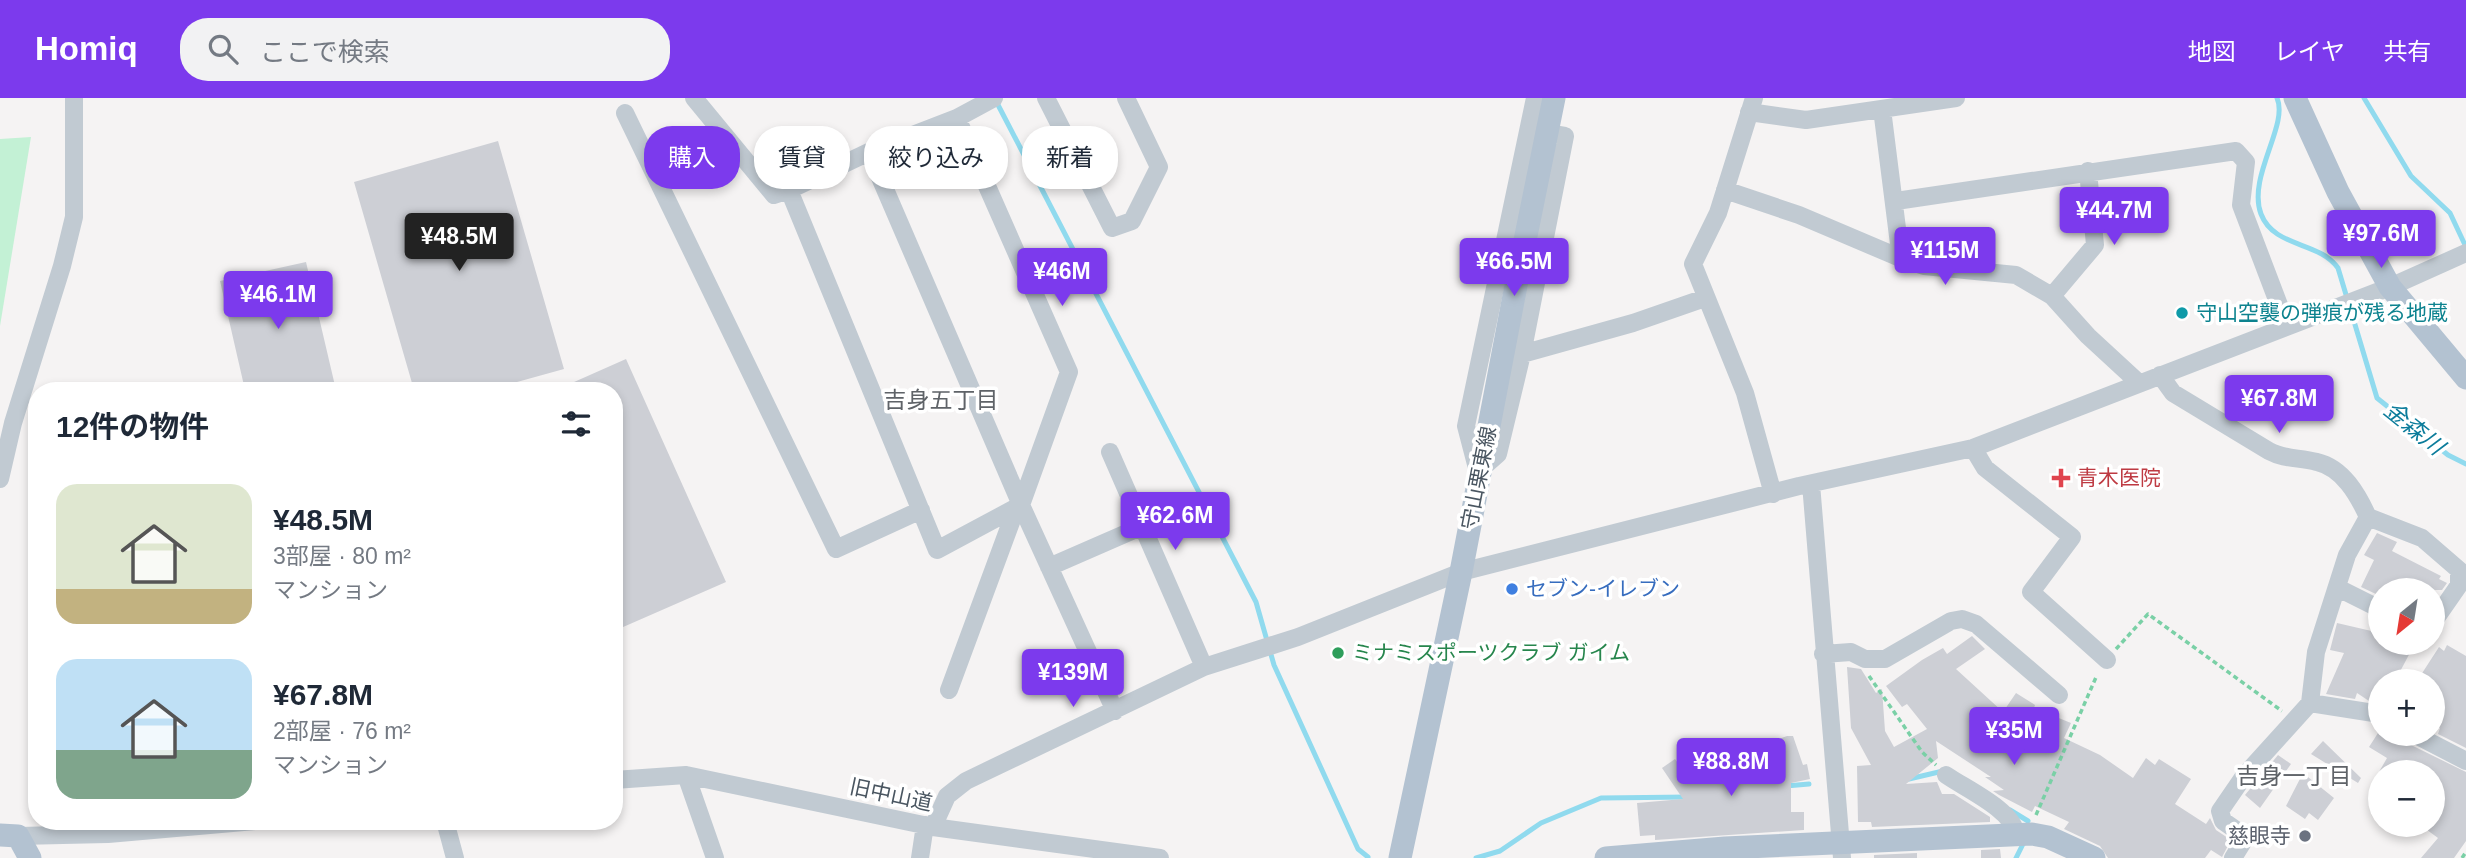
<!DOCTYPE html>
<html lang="ja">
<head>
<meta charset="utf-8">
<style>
	:root { --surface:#fff; --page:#f2f2f3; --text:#1f2937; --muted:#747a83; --accent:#7c3aed }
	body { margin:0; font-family:Helvetica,"Noto Sans JP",sans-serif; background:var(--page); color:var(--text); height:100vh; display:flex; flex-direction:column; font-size:26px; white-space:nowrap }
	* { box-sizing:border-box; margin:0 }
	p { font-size:23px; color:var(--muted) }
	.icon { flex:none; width:38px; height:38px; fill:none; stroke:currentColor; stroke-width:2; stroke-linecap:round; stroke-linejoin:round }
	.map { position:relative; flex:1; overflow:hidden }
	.panel { position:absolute; left:28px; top:284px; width:595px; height:448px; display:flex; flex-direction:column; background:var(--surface); border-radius:28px; box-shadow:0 4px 10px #0003 }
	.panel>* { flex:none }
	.hud { position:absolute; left:644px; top:28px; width:665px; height:63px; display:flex; gap:14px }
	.needle { width:46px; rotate:210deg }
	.tools { position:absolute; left:2368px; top:480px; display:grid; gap:14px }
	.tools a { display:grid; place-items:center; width:77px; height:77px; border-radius:50%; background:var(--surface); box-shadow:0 4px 10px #0003; font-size:35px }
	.price { position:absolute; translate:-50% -60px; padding:0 16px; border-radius:7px; background:var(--accent); color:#fff; font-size:23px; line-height:46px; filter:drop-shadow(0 2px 4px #0008) }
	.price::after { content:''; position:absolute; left:50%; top:42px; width:21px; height:16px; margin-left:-10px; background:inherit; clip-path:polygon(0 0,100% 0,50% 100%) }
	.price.current { background:#222; color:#fff }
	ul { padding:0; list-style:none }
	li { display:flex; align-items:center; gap:21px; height:175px; padding:0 28px }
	li span { display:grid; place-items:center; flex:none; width:196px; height:140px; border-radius:21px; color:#555 }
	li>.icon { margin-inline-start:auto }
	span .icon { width:84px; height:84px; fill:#fffc; stroke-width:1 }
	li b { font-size:30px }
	h2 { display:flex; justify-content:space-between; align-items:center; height:84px; padding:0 28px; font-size:30px }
	.chip { padding:0 24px; border-radius:28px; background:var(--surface); box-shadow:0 4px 10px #0003; font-size:24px; line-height:63px }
	.chip.current { background:var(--accent); color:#fff }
	header { display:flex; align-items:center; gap:42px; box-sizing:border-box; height:98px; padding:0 35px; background:var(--accent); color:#fff }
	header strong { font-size:33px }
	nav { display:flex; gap:38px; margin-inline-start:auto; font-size:24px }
	.search { width:490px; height:63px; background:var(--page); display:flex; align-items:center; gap:18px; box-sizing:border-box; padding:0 24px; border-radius:28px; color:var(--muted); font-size:26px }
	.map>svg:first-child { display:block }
	.green { fill:#c3f1d5 }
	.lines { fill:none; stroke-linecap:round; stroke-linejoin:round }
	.stream { stroke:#90daee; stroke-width:5 }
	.building { fill:#cdcfd5 }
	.path { stroke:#7ad0a6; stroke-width:3.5; stroke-dasharray:5 3.5; stroke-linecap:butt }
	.minor { stroke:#c1cad2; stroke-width:18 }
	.major { stroke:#b3c2d1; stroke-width:23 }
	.major-bridge { stroke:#b3c2d1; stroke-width:23 }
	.culture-dot { fill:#0f9aa8; stroke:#fff; stroke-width:2.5 }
	.health-dot { fill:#e0444e; stroke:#fff; stroke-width:2.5 }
	.shop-dot { fill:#3f7fe0; stroke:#fff; stroke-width:2.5 }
	.leisure-dot { fill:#2e9e5b; stroke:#fff; stroke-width:2.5 }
	.worship-dot { fill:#6b7280; stroke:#fff; stroke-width:2.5 }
	.labels { text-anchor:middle; stroke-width:7; stroke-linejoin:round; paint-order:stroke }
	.culture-label { font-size:21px; fill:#0d838f; stroke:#fff; text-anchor:start }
	.street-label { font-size:21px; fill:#4a5661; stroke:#fff }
	.health-label { font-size:21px; fill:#be3a42; stroke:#fff; text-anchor:start }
	.shop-label { font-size:21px; fill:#366cbe; stroke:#fff; text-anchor:start }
	.leisure-label { font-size:21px; fill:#27864d; stroke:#fff; text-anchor:start }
	.worship-label { font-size:21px; fill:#5b616d; stroke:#fff; text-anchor:end }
	.neighbourhood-label { font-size:23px; fill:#5f6368; stroke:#fff }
	.water-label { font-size:23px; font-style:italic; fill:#0c7c9b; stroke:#fff }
</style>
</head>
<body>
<header>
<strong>Homiq</strong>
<div class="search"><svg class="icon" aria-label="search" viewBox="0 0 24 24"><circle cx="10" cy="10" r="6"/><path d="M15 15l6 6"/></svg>ここで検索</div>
<nav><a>地図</a><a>レイヤ</a><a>共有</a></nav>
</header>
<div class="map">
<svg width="2466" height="760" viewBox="0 0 2466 760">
	<rect width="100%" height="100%" fill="#f5f3f3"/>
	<path class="green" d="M31 39 0 228V41Z"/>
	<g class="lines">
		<path class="stream" d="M2277 0C2289 27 2247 79 2261 116 2274 150 2319 143 2338 170L2377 300 2448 357 2466 366
			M2364 0 2411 78 2450 115 2466 149
			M996 3 1256 504 1274 567 1358 751 1368 759
			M1909 681 1943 673
			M1786 688 1809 686
			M2010 712 2028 723
			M1476 760 1500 753 1541 725 1601 700 1689 699
			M2016 760 2024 744"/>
	</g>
	<path class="building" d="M498 43 564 271 488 292H414L354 84Z
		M306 164 336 292H245L220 183Z
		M626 261 726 484 614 533V292H556Z
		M2377 435 2397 444 2392 453 2441 478 2439 481 2447 485 2442 492H2380L2378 497 2361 489 2374 462 2364 457Z
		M2337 525 2380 535V544H2399L2412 551 2395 583H2380V604L2369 603 2357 595 2355 601 2326 596 2344 555 2330 552Z
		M1972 538 1985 551 1956 571 2003 614 2016 595 2035 607 2034 610 2071 625 2064 640 2100 657 2133 680 2146 660 2155 667 2159 661 2191 681 2175 706 2206 726 2210 720 2216 732 2231 742 2222 759 2211 752 2205 760H2108L2100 748 2064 731 2069 724 2035 708 2032 714 1999 697 1993 693 2004 692 1985 679H1991L1936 643 1938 660 1906 686 1937 684 1942 696H1954L1990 719V724L1872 729 1871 724H1858L1857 668 1871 667 1851 630 1847 569 1861 571 1876 595 1882 591 1885 633 1894 649 1927 631 1907 606 1902 609 1886 588 1922 562 1943 550 1947 556Z
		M2447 547 2466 558V650L2438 636 2440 630 2432 626V583H2417L2439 549 2444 553Z
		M2378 635H2396L2407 645 2466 674V743L2454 760H2421L2438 740 2419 726H2432V674H2379L2387 660 2369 649Z
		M1787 638H1793L1803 667 1807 666 1810 681 1791 685V714H1804V732L1655 742V737L1640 738 1637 705 1683 701 1662 670 1675 661 1688 679 1743 667 1740 661 1753 654 1752 651Z
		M2323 643 2361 680 2358 685 2311 656Z
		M2278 657 2291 666 2260 710 2245 697Z
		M2303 675 2334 700 2318 722 2309 715 2305 721 2286 708Z
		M2000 751 2001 760H1981V752Z
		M1917 755V760H1874V757Z"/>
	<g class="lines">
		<path class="path" d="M2116 551 2148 516 2282 613
			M1869 578 1922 654 1936 667
			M2036 717 2097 577
			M2462 760 2466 754"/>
		<path class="minor" d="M694 0 774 97 789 92
			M1046 0 1112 130 1132 123 1159 69 1126 0
			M1754 0 1718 115 1693 166 1745 295 1773 396
			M1882 11 1900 154 1905 162 1924 168 2016 177 2052 198 2088 238 2139 285
			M1749 14 1806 22 1956 0
			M625 15 836 451 921 412
			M957 20 1069 274 1021 407 937 452 789 92 869 54 957 20 994 0
			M869 54 1021 407 1115 613
			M1725 92 1799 117 1905 162
			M1896 103 2236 53 2246 64 2241 107 2287 228
			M2052 198 2095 147 2088 73
			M1522 256 1633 225 1705 200
			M2160 277 2173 295 2269 353C2286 362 2299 359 2317 364 2343 370 2358 397 2368 419L2347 457 2316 554 2310 605 2244 678 2220 713 2223 723 2246 739 2233 760
			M1973 350 1985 370 2072 439 2031 494 2107 562
			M1110 354 1204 569
			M1481 371 1498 356 1522 256 1565 38 1535 33
			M1478 374 1466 328 1535 0
			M0 381 13 325 62 168 74 119V0
			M1811 386 1842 760
			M2368 419 2422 440 2459 472V487L2432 526
			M1049 469 1143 428
			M2338 490 2380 511
			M1823 556 1851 554 1865 561H1885L1951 523 1962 521 1976 526 2059 597
			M949 592 1017 408
			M2310 605 2380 616
			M2412 635 2466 663
			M686 677 715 760
			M1946 677C1966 691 2013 712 2016 736
			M614 682 686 677 933 729 1160 760
			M445 723 455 760
			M933 729 947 698 966 683 1204 569 1298 539 1461 474 1799 388 1973 350 2390 189 2466 155
			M18 738 108 736 255 723
			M920 760 925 727"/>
		<path class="major" d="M2295 0 2338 94 2390 189 2466 280
			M0 737 18 738 30 760
			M1400 760 1461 474 1518 177
			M1606 760 1725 750 2032 736 2048 739 2094 760"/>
		<path class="major-bridge" d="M1518 177 1554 0"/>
	</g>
	<circle class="culture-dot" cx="2182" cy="215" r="7"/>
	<path class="health-dot" d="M2057.5 369.5h7v7h7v7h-7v7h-7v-7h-7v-7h7z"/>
	<circle class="shop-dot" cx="1512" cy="491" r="7"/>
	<circle class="leisure-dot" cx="1338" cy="555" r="7"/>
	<circle class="worship-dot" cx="2305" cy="738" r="7"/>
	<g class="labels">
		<g class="culture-label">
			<text x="2196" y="222">守山空襲の弾痕が残る地蔵</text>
		</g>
		<g class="street-label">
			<text transform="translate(1479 380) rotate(-79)" y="7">守山栗東線</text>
			<text transform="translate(891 697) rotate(12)" y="7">旧中山道</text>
		</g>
		<g class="health-label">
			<text x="2077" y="387">青木医院</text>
		</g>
		<g class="shop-label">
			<text x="1526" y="498">セブン-イレブン</text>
		</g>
		<g class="leisure-label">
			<text x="1352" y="562">ミナミスポーツクラブ ガイム</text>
		</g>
		<g class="worship-label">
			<text x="2291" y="745">慈眼寺</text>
		</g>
		<g class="neighbourhood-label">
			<text x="941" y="310">吉身五丁目</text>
			<text x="2294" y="686">吉身一丁目</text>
		</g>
		<g class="water-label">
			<text transform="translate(2414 330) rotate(39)" y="8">金森川</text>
		</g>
	</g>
</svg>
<div class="tools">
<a><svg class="needle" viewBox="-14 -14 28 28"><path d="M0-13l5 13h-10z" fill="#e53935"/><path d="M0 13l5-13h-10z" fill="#747a83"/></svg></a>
<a>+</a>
<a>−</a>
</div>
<b class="price" style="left:2114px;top:149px">¥44.7M</b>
<b class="price" style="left:2381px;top:172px">¥97.6M</b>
<b class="price current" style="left:459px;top:175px">¥48.5M</b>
<b class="price" style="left:1945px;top:189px">¥115M</b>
<b class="price" style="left:1514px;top:200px">¥66.5M</b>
<b class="price" style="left:1062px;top:210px">¥46M</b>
<b class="price" style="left:278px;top:233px">¥46.1M</b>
<b class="price" style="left:2279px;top:337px">¥67.8M</b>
<b class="price" style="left:1175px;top:454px">¥62.6M</b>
<b class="price" style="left:1073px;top:611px">¥139M</b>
<b class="price" style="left:2014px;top:669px">¥35M</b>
<b class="price" style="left:1731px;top:700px">¥88.8M</b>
<div class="hud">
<a class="chip current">購入</a>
<a class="chip">賃貸</a>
<a class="chip">絞り込み</a>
<a class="chip">新着</a>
</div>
<section class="panel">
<h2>12件の物件<svg class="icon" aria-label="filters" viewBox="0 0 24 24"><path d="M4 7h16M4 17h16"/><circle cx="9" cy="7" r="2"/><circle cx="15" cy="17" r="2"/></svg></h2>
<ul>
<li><span style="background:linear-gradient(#dfe7d0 75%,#c2b280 0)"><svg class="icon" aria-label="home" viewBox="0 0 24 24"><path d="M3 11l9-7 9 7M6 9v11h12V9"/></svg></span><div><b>¥48.5M</b><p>3部屋 · 80 m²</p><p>マンション</p></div></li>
<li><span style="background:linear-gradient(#bfe0f5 65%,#7fa58c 0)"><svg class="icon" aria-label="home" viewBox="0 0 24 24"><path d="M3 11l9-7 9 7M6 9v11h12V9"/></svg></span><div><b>¥67.8M</b><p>2部屋 · 76 m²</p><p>マンション</p></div></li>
</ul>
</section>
</div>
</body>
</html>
